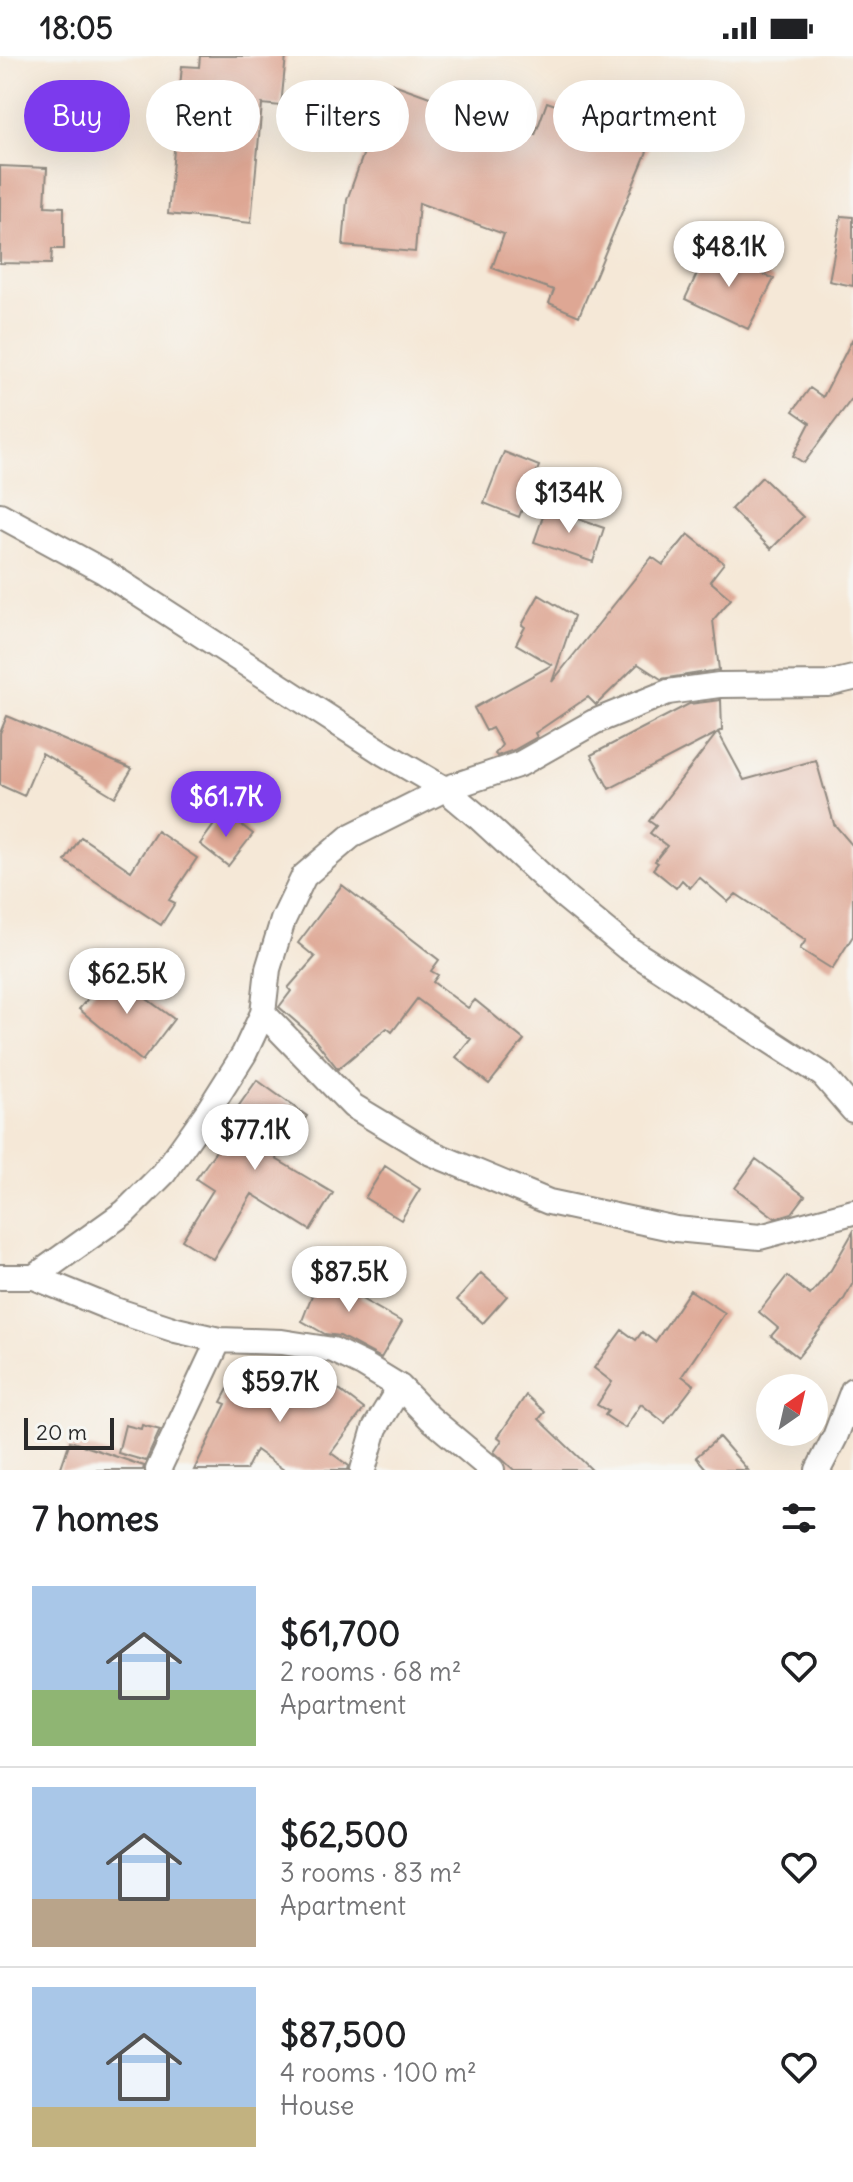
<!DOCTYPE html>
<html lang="en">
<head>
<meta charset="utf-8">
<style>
	:root { --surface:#fff; --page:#f6f6f6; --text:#202124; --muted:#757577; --line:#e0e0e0; --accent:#7c3aed }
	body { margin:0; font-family:Delius,sans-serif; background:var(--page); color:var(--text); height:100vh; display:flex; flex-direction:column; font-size:30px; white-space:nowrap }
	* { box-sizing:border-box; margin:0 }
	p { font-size:26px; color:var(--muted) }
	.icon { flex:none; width:44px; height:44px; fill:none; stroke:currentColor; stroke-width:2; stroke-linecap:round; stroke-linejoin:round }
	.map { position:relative; height:1414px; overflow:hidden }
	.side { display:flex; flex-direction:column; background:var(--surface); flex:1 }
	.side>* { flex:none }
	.hud { position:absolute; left:24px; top:24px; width:806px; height:72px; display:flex; gap:16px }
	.needle { width:52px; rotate:34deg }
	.fabs { position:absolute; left:756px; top:1318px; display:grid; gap:16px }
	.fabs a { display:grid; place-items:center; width:72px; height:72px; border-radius:50%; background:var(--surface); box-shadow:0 8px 32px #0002; font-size:40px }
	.scale { position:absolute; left:24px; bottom:20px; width:90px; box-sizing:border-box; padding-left:8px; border:4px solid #2b2b2b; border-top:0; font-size:22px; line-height:28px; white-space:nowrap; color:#2b2b2b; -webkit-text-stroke:6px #f6f6f2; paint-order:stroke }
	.price { position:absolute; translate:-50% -68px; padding:0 18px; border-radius:28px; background:#fff; color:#222; font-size:26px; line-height:52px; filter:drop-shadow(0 2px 4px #0008) }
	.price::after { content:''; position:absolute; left:50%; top:48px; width:24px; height:18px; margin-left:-12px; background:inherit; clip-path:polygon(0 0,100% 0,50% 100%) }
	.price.current { background:var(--accent); color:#fff }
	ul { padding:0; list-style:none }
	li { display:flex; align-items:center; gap:24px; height:200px; padding:0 32px }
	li+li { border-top:2px solid var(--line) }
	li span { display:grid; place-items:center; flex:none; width:224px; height:160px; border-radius:0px; color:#555 }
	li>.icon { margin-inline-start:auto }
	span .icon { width:96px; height:96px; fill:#fffc; stroke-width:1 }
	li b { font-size:34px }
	h2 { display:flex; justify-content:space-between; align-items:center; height:96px; padding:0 32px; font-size:34px }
	.tag { padding:0 28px; border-radius:36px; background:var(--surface); box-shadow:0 8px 32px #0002; font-size:28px; line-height:72px }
	.tag.current { background:var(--accent); color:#fff }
	.status { display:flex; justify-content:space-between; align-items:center; height:56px; padding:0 40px; background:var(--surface); direction:ltr }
	.status svg { height:22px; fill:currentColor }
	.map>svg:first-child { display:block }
	.building { fill:#dea794 }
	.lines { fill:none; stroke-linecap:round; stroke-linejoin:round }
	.minor-casing { stroke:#908a81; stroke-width:28 }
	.minor { stroke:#fff; stroke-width:24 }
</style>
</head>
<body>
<div class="status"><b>18:05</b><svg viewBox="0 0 49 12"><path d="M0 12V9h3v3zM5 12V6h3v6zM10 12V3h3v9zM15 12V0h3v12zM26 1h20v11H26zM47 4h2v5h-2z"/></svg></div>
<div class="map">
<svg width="853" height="1414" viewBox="0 0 853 1414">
	<rect width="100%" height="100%" fill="#f6f6f2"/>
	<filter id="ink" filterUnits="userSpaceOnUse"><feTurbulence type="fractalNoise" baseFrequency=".0125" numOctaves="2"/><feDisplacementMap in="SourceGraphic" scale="16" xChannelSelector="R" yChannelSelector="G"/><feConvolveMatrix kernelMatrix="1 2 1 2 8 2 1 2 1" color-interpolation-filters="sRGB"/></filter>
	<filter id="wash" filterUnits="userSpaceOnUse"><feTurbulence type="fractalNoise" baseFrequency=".006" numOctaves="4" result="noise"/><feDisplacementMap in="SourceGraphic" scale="32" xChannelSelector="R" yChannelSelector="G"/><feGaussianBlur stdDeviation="1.8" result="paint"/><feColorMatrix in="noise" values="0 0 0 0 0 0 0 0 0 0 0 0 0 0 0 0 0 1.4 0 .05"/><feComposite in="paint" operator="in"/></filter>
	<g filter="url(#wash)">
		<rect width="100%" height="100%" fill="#f5e8d7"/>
		<g id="blocks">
			<path class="building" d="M200 0H286L281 50 262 48 251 167 168 158 182 10 199 11Z
				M388 26 535 79 547 46 624 73 627 65 655 76 579 260 549 247 554 234 492 212 504 178 419 147 415 196 343 190 347 144 368 85 348 78 361 41 380 48Z
				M0 110 47 112 45 150 64 151V193H52L51 208 0 207Z
				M841 160 853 161V230L829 225Z
				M709 192 774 223 748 273 685 243Z
				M853 282V341L804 407 793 400 810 367 793 355 810 332 823 341Z
				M504 396 539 410 519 461 484 447Z
				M762 421 803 461 771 493 731 453Z
				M546 452 604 472 593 506 534 486Z
				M688 478 724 507 710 525 731 543 713 564 719 614 661 623 638 608 596 649 588 641 535 677 537 681 514 694 497 700 495 698 502 689 492 672 486 675 474 652 552 609 516 588 525 571 522 569 539 539 574 560 552 626 652 501 663 509Z
				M721 644 722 674 718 676 744 724 816 704 834 768 853 790V880L832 913 800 893 806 884 736 838 728 846 699 821 690 832 682 824 676 832 653 813 658 807 655 805 667 790 650 777 656 770 649 765 717 677 609 733 591 699 689 648Z
				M7 660 12 662 132 713 115 741 42 697 24 740 0 729V677Z
				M224 755 253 778 228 810 200 788Z
				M157 775 197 802 169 844 175 847 161 869 65 805 81 781 131 815Z
				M342 829 439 904 431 915 438 919 433 926 468 952 475 944 524 984 489 1028 456 1001 471 983 417 943 392 976 387 972 338 1013 310 978 279 951 291 935 288 932 315 901 298 887Z
				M110 916 174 963 142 1005 79 953Z
				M257 1024 307 1060 276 1103 333 1137 310 1174 252 1138 213 1203 182 1184 213 1134 196 1123 241 1060 235 1055Z
				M756 1103 805 1140 792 1157 775 1162 735 1132Z
				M385 1110 420 1133 401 1164 365 1142Z
				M853 1176V1227L843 1245 798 1301 771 1280 778 1272 759 1256 787 1220 810 1239 831 1214Z
				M323 1211 366 1228 360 1242 402 1266 381 1302 340 1280 325 1278 302 1265Z
				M481 1217 507 1240 483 1267 457 1244Z
				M690 1234 725 1257 682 1320 694 1329 665 1367 641 1348 625 1372 605 1359 608 1355 597 1349 612 1326 594 1312 622 1274 636 1284 642 1276 655 1286Z
				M241 1308 293 1336 310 1312 364 1353 331 1397 349 1410 348 1414H284L256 1394 246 1414H194L226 1348 221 1346Z
				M526 1339 545 1356 539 1363 592 1414H514L494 1396 502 1384 498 1381Z
				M125 1369 141 1373 142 1369 160 1374 146 1405 118 1397Z
				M719 1381 748 1414H707L696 1401Z
				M70 1385 144 1410 143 1414H60Z"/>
		</g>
	</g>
	<g filter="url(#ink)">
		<use href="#blocks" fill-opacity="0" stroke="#908a81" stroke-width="2"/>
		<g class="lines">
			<defs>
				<path id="minor" d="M0 459 103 515 385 698 445 733 477 760 564 840 626 891 823 1019 853 1054
					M263 957 353 1050 431 1097 549 1146 676 1173 760 1181 853 1156
					M0 1221H34L125 1156 164 1117 208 1055 244 998 263 957 268 913 283 864 304 820 351 780 445 733 520 708 594 666 668 636 719 629 828 628 853 622
					M34 1221 115 1254 176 1274 219 1284 282 1286 333 1294 364 1309 400 1331 430 1362 492 1414
					M158 1414 219 1284
					M363 1414 375 1372 400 1331
					M818 1414 835 1381 853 1334"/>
			</defs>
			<use href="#minor" class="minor-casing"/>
			<use href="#minor" class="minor"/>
		</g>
	</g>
</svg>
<div class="fabs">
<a><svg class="needle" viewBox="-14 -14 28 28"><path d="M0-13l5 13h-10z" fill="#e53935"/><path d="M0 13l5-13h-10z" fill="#757577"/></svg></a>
</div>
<div class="scale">20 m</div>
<b class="price" style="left:729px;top:233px">$48.1K</b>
<b class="price" style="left:569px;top:479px">$134K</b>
<b class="price current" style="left:226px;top:783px">$61.7K</b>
<b class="price" style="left:127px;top:960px">$62.5K</b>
<b class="price" style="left:255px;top:1116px">$77.1K</b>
<b class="price" style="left:349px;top:1258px">$87.5K</b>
<b class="price" style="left:280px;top:1368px">$59.7K</b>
<div class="hud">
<a class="tag current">Buy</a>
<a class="tag">Rent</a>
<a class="tag">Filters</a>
<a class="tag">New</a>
<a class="tag">Apartment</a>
</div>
</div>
<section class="side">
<h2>7 homes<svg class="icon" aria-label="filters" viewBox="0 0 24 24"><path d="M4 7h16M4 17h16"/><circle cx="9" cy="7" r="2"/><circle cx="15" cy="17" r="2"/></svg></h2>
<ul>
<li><span style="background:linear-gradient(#a9c7e8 65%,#8fb573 0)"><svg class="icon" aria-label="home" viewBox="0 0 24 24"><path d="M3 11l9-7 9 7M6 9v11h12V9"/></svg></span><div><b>$61,700</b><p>2 rooms · 68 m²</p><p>Apartment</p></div><svg class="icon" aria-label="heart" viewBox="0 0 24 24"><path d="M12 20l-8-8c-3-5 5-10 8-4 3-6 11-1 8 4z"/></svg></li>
<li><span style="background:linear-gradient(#a9c7e8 70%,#b9a48a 0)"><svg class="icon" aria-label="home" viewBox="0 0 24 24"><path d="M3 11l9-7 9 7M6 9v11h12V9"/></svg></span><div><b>$62,500</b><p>3 rooms · 83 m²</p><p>Apartment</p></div><svg class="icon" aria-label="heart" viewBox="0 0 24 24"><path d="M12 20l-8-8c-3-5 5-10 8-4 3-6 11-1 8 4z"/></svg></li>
<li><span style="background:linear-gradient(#a9c7e8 75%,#c2b280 0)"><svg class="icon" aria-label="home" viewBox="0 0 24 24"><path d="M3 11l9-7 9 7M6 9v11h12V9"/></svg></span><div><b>$87,500</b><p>4 rooms · 100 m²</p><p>House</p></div><svg class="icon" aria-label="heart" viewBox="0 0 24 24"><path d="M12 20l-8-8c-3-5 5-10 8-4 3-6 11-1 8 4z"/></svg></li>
</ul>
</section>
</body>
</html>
